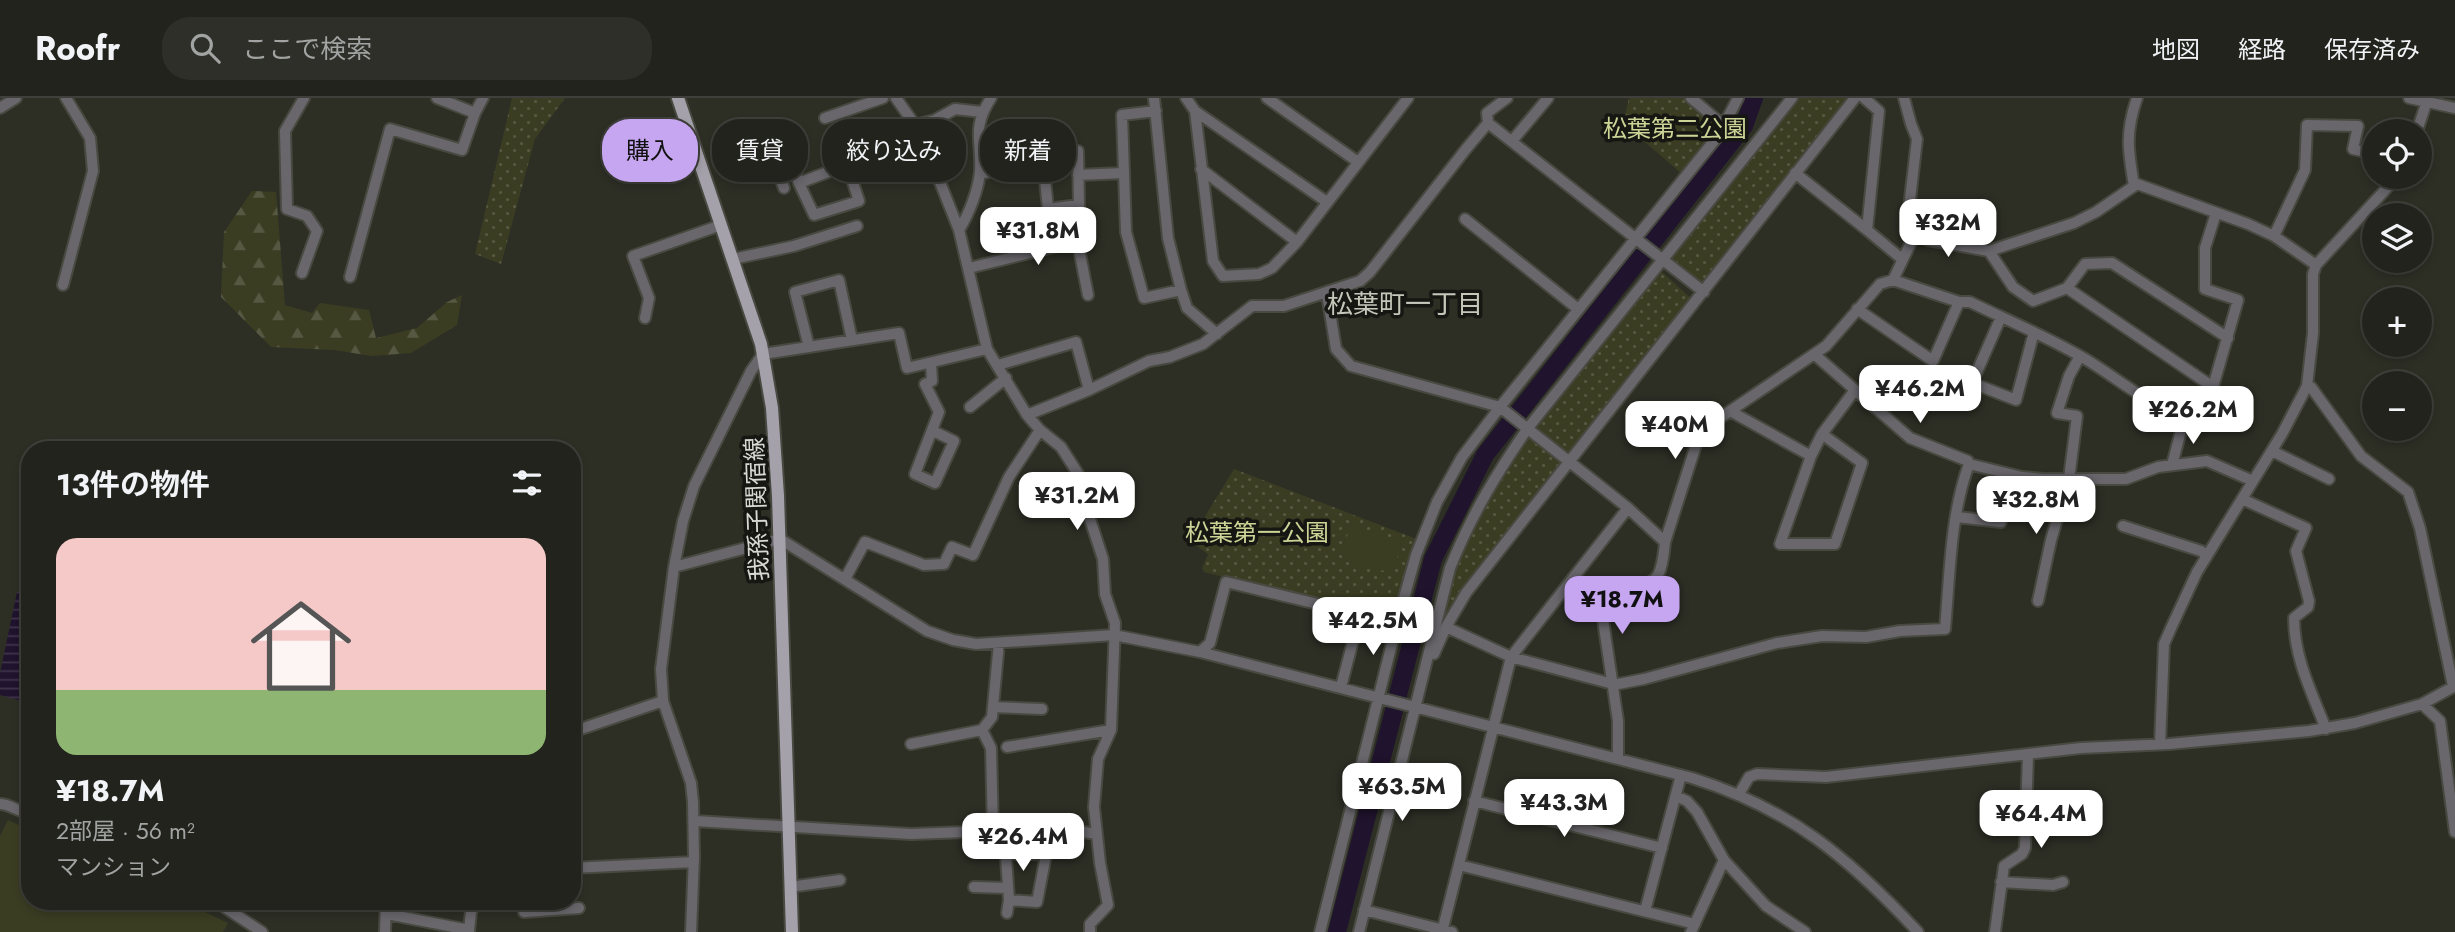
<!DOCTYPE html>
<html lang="ja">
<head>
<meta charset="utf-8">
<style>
	:root { --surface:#22231c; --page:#2e2f29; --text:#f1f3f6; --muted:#a2a4a3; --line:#3f403b; --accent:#c6a6f0 }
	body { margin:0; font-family:Jost,"Noto Sans JP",sans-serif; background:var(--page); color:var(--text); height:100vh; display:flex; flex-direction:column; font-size:26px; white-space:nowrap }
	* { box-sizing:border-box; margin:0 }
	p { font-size:23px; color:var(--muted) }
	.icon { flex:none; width:38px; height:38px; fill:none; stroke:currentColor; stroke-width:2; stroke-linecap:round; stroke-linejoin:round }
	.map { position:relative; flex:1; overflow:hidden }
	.panel { position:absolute; left:21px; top:343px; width:560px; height:469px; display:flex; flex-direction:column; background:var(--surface); border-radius:28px; box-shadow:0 4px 10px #0003,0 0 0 2px var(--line) }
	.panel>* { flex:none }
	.hud { position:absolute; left:602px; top:21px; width:665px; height:63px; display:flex; gap:14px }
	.buttons { position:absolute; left:2362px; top:21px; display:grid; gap:14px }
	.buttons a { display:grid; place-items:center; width:70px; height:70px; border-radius:50%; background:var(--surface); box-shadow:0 4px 10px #0003,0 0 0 2px var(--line); font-size:35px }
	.price { position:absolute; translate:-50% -60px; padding:0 16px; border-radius:14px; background:#fff; color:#222; font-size:23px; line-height:46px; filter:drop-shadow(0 2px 4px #0008) }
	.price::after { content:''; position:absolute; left:50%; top:42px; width:21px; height:16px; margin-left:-10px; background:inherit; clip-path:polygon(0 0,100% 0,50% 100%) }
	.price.selected { background:var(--accent); color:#111 }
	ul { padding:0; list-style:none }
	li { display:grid; align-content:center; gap:14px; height:371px; padding:0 35px }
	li+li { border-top:2px solid var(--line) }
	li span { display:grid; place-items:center; height:217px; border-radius:21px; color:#555 }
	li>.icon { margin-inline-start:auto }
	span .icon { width:126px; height:126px; fill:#fffc; stroke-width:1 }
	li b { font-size:30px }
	h2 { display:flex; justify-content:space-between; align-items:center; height:84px; padding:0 35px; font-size:30px }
	.pill { padding:0 24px; border-radius:28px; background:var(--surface); box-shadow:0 4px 10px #0003,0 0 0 2px var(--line); font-size:24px; line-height:63px }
	.pill.selected { background:var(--accent); color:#111 }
	header { display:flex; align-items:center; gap:42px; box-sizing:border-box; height:98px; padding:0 35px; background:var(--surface); border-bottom:2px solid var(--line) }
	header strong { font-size:33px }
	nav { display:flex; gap:38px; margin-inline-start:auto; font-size:24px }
	.search { width:490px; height:63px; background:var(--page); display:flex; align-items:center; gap:18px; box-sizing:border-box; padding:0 24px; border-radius:28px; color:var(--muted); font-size:26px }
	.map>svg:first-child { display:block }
	.forest { fill:url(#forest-firs) }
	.park { fill:url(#park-dots) }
	.garden { fill:#3a3d22 }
	.water { fill:url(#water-rules) }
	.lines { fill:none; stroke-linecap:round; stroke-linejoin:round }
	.river { stroke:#1f132d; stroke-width:18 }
	.minor-casing { stroke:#484a41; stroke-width:14 }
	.major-casing { stroke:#484a41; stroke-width:16 }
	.minor { stroke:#69676c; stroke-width:10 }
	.major { stroke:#a5a1ab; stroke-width:12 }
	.labels { text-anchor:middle; stroke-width:7; stroke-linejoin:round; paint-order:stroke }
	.park-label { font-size:24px; fill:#ccd496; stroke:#161612 }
	.street-label { font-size:24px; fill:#d8d9d2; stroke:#161612 }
	.neighbourhood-label { font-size:26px; fill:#c5c7ba; stroke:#161612 }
</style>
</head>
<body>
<header>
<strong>Roofr</strong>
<div class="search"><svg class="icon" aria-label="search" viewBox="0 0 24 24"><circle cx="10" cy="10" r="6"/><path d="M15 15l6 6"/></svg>ここで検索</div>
<nav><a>地図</a><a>経路</a><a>保存済み</a></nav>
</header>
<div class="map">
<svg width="2455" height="834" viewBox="0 0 2455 834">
	<defs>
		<pattern id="forest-firs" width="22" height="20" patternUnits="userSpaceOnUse" patternTransform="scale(1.75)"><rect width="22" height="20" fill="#3a3d22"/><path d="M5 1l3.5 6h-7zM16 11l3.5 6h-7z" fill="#565841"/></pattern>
		<pattern id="park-dots" width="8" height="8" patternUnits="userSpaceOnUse" patternTransform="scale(1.75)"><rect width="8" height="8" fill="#3a3d22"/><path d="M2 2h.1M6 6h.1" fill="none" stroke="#565841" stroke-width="1.8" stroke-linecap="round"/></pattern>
		<pattern id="water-rules" width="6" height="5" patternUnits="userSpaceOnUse" patternTransform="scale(1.75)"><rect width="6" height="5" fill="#1f132d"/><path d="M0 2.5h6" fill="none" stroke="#3f354b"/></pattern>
	</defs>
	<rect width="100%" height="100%" fill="#2d2f25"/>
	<path class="forest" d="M252 93 276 94 285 207 312 215 320 205 369 212 376 240 417 230 447 204 462 197 457 227 411 255 372 258 334 252 271 249 221 199 224 134Z"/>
	<path class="park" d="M512 0H565L535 41 501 166 475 156Z
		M1629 0H1684L1719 29 1682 76 1623 25Z
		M1798 0H1849L1704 185 1700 186 1671 163V159Z
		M1659 174 1663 175 1692 201 1571 355 1567 356 1537 332V328Z
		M1527 340H1531L1561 363V368L1463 493 1446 518H1443L1453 473 1478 415Z
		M1234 371 1419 442 1395 522 1204 474 1202 470 1208 456 1190 443Z"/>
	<path class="garden" d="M1351 428 1399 443 1401 446 1393 475 1348 464 1344 446Z
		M8 722 30 732V803H182L228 825 223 834H0V738Z"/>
	<path class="water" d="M17 494H23L19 529H30L26 576 30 580V605L0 597V575Z"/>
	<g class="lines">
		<path class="river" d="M1337 834 1433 461 1485 357 1744 28 1754 0"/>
		<defs>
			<path id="minor" d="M437 0 475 15 483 0
				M896 0 915 27 930 59 959 132 987 251 1027 317 1040 332 1061 349 1082 382 1087 412 1103 461 1105 496 1115 525 1111 632 1098 661 1094 709 1100 765 1108 807 1090 826V834
				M1154 0 1168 140 1181 192 1187 210 1217 236
				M1186 0 1195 13 1327 104
				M1267 0 1358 64
				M1691 0 1723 27
				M1864 0 1879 13 1867 132 1902 161
				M1904 0 1911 26 1917 41 1909 110 1916 134
				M2409 0 2455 10
				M0 10 16 0
				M1156 13 1122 17 1126 134 1144 200 1181 192
				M1195 13 1213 163 1223 178 1259 176 1272 170 1297 144 1408 0
				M825 20 883 0
				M1488 25 1487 15 1507 0
				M915 27 935 22 955 11 982 14
				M779 28 799 85 814 117 859 103 847 66
				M2417 33 2428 0
				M1512 43 1548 0
				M1201 71 1297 144
				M1795 75 1867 132
				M980 76 1078 53 1079 107 1048 111 1043 62
				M1078 77 1124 75
				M799 85 920 39
				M2134 88C2128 52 2125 35 2137 0
				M784 90 780 79 795 74
				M1465 121 1578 211
				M959 132C969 116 978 93 980 74 982 42 971 31 991 0
				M2274 138 2305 72 2307 27 2358 28 2353 51 2375 56
				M1989 153 2013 189 2033 203 2067 190 2085 166 2112 165 2228 240
				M733 161 794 148 857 128
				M969 170 1070 145 1079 151 1088 197
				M302 175 317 133 307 118 287 111 285 33 304 0
				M350 179 390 31 462 52 475 15
				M1893 182 1959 204H1970C2009 223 2050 240 2087 262 2123 284 2157 314 2199 325L2213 289 2238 202 2205 191V150L2216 115
				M63 187 93 73 90 40 66 0
				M2067 190 2213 289
				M1327 196 1336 251 1351 268 1500 309 1628 410 1665 444 1696 347 1705 330 1826 248 1880 186 1893 182 1916 134 1928 142 1989 153 2074 125 2096 114 2137 86 2248 126 2274 138 2316 167
				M1857 211 1933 263 1959 204
				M2001 219 1972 285 2016 302 2034 234
				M645 220 649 200 633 158 721 127
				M809 249 795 194 839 182 852 242
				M1814 256 1910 340 1968 363 1969 366
				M931 265 932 283 925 286 939 314 915 376 935 385 954 343 933 333
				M998 267 1076 244 1089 292
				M2307 288 2311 289 2361 358 2408 394 2420 430 2453 588
				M970 309 1006 280
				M1730 313 1811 358 1780 446H1835L1862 365 1822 336
				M1027 317 1089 292 1149 263 1170 259 1203 246 1252 208H1284L1360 183 1370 174 1466 51 1488 25 1704 194
				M2272 353 2329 381
				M1811 358 1822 336 1855 292
				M2172 367 2184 321
				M2242 401 2306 430 2296 453 2309 503 2308 509 2294 520C2294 560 2312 595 2326 631
				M1957 419 2001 424
				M2123 428 2201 453 2207 458
				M674 469 780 441 927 533 953 542 976 546 1114 537 1200 554 1692 680C1791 711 1848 759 1918 834
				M845 481 865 444 924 467 944 466 952 449 973 457 1009 379 1040 332
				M2038 503 2051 442 2069 381 2077 318 2057 315 2069 278 2080 258
				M1446 529 1511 559 1613 586
				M1200 554 1210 545 1226 484 1397 525
				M1434 556 1446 529 1466 495 1855 0
				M1613 587 1644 581 1777 545 1822 538 1866 539 1900 533 1945 531C1950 476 1950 418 1969 366L2022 379 2043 381H2126L2158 369 2207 363 2253 383
				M1341 589 1360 516
				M2422 606 2440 623 2455 734
				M993 609 1042 611
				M572 634 663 603
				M911 646 982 632 992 619 999 545
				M2160 646 2164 546 2171 530 2197 474 2282 336 2307 288 2313 235V176L2316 167 2397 79
				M1007 649 1111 632
				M1618 660V623L1603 522C1604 518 1604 514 1606 511 1613 498 1647 493 1658 477 1663 468 1664 454 1665 444
				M1739 696 1749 679 1757 676 1826 679 2081 650 2169 646 2309 633 2355 625 2422 606 2455 588
				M1676 698 1687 703 1697 714 1724 762 1766 808 1805 834
				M1474 703 1662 750
				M0 706C11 706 19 715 30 715
				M695 723 911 736 993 733 991 650 982 632
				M1459 767 1695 826
				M572 770 694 764
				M2001 784 2053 787 2063 784
				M790 789 840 782
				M974 789 1008 790
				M1009 802 1006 760 1011 756H1047
				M215 803 262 834
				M524 803V814L579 810
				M1364 812 1452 834
				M1645 813 1681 677
				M1007 815 1009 802 1037 804 1050 736 1084 734 1096 736
				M387 816 469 832V834
				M469 832 471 814 476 803
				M385 834 386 803
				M691 834 694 759 693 704 691 685 663 603 661 571 674 469 683 423 694 388 751 273 763 256 899 235 907 270 987 251
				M1320 834 1397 525 1416 457 1437 404 1462 359 1500 309 1718 38 1738 0
				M1359 834 1450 470C1471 418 1496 376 1528 330L1792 0
				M1442 834 1511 559 1628 410
				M1691 834 1724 762
				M1995 834 2004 768 2022 756 2025 750 2028 656"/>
			<path id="major" d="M678 0 761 246 772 310 778 398 792 834"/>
		</defs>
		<use href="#minor" class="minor-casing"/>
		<use href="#major" class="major-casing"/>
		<use href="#minor" class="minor"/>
		<use href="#major" class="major"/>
	</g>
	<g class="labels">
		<g class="park-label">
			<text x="1675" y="39">松葉第二公園</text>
			<text x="1257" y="443">松葉第一公園</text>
		</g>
		<g class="street-label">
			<text transform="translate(757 411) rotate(-92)" y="8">我孫子関宿線</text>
		</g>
		<g class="neighbourhood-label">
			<text x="1405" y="215">松葉町一丁目</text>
		</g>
	</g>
</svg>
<div class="buttons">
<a><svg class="icon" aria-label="locate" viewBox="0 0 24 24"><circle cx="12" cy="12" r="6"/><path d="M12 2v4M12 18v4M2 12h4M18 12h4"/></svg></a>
<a><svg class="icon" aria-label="layers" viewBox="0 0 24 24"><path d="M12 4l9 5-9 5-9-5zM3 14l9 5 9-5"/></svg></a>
<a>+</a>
<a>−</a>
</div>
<b class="price" style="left:1948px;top:161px">¥32M</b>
<b class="price" style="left:1038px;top:169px">¥31.8M</b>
<b class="price" style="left:1920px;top:327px">¥46.2M</b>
<b class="price" style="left:2193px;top:348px">¥26.2M</b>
<b class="price" style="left:1675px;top:363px">¥40M</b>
<b class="price" style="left:1077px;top:434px">¥31.2M</b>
<b class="price" style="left:2036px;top:438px">¥32.8M</b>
<b class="price selected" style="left:1622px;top:538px">¥18.7M</b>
<b class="price" style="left:1373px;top:559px">¥42.5M</b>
<b class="price" style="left:1402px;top:725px">¥63.5M</b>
<b class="price" style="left:1564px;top:741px">¥43.3M</b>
<b class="price" style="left:2041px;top:752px">¥64.4M</b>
<b class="price" style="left:1023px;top:775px">¥26.4M</b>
<div class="hud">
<a class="pill selected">購入</a>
<a class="pill">賃貸</a>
<a class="pill">絞り込み</a>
<a class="pill">新着</a>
</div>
<section class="panel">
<h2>13件の物件<svg class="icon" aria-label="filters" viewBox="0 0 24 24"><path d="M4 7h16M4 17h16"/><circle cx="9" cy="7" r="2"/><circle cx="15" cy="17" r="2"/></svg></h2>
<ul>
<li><span style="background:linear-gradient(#f6c9c9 70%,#8fb573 0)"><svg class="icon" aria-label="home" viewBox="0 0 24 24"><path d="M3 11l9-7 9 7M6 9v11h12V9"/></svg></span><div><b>¥18.7M</b><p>2部屋 · 56 m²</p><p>マンション</p></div></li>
</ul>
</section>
</div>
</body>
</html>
